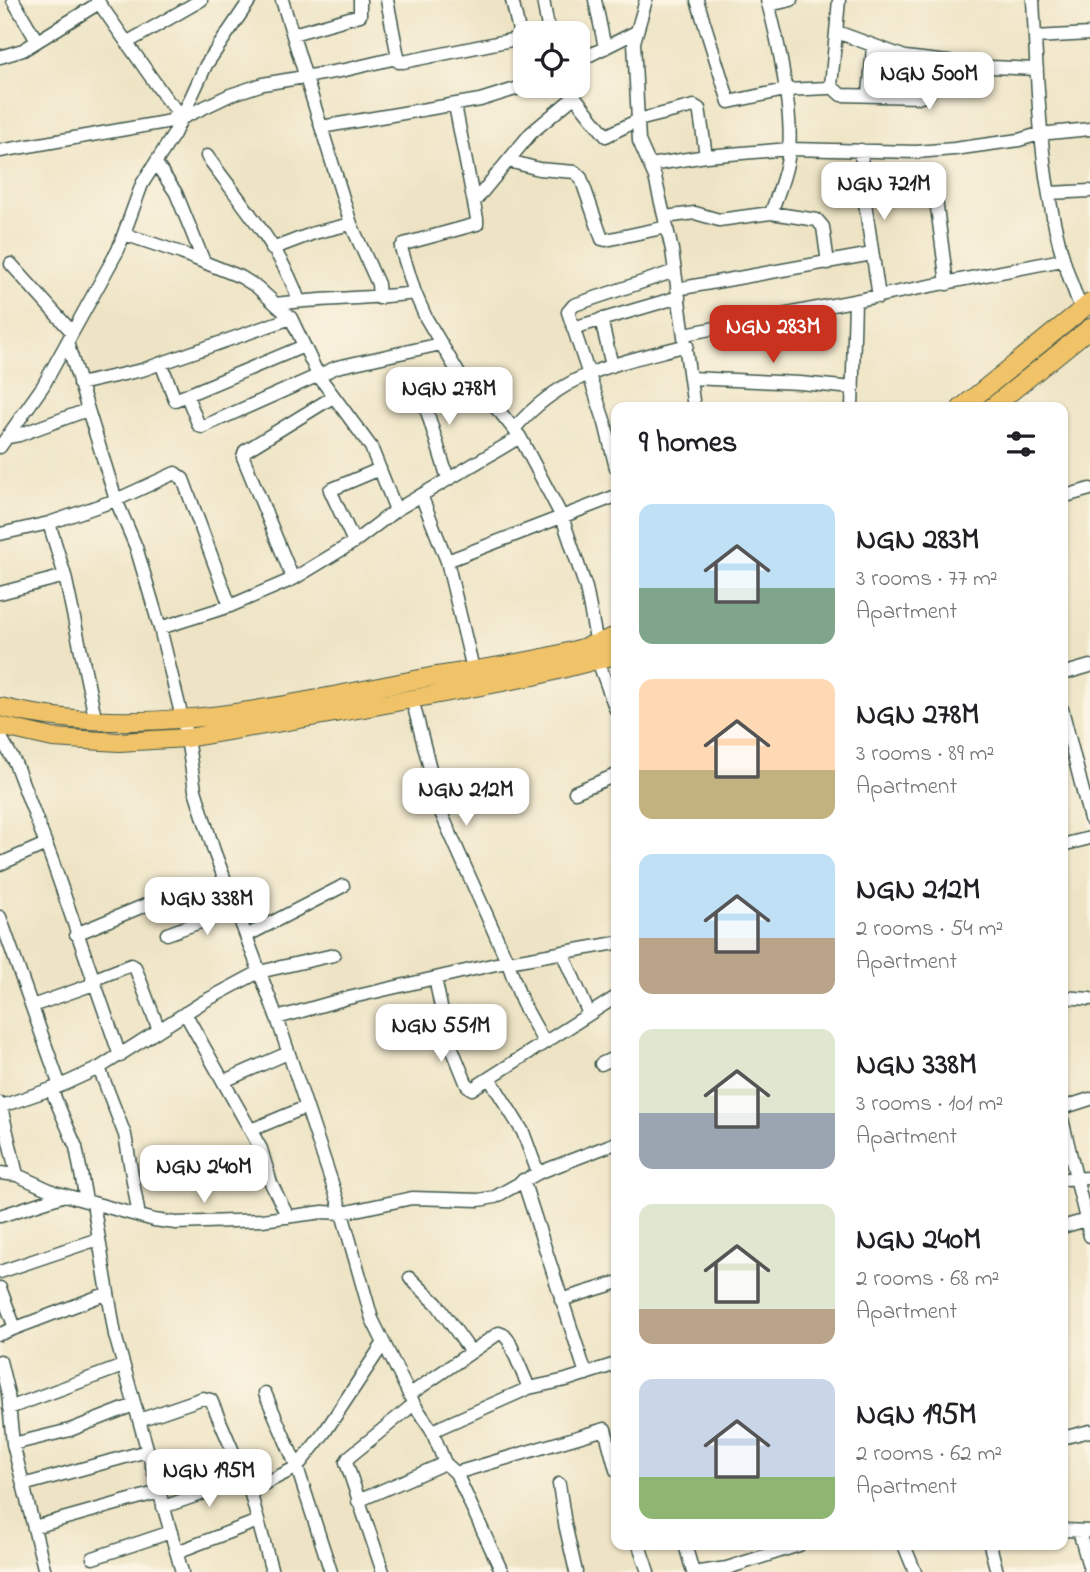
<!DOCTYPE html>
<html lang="en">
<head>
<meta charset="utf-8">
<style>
	:root { --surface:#fff; --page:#f2f2f2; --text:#202124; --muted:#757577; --accent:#c8321e }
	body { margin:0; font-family:"Indie Flower",sans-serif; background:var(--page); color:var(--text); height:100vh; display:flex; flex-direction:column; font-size:26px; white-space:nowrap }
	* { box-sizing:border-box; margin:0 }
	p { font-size:23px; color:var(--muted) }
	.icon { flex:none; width:38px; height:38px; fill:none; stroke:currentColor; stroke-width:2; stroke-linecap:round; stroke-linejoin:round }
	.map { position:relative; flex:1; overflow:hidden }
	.panel { position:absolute; left:611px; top:402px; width:457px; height:1148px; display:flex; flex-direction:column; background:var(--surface); border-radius:14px; box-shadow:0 2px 5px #0004 }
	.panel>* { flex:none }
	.tools { position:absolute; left:513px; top:21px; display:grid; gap:14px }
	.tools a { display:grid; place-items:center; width:77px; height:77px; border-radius:14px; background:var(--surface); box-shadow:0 2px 5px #0004; font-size:35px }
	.price { position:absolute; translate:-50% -60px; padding:0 16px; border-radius:14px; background:#fff; color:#222; font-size:23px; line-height:46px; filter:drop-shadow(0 2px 4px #0008) }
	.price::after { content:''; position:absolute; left:50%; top:42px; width:21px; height:16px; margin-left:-10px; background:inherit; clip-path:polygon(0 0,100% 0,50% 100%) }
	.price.selected { background:var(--accent); color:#fff }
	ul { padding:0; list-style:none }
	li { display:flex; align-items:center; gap:21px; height:175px; padding:0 28px }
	li span { display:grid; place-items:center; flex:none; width:196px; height:140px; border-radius:14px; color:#555 }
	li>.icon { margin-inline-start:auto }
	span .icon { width:84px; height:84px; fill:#fffc; stroke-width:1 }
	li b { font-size:30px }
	h2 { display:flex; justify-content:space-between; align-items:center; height:84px; padding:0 28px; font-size:30px }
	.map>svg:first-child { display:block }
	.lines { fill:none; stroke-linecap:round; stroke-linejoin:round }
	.street-casing { stroke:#3e564a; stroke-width:15 }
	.primary-casing { stroke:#3e564a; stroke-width:20 }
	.street { stroke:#fff; stroke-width:12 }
	.primary { stroke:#f0c369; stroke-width:18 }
</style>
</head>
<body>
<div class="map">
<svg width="1090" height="1572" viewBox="0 0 1090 1572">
	<rect width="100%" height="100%" fill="#fcf5e5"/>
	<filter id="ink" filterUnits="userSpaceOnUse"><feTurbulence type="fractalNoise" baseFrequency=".0143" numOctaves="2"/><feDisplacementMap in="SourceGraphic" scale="14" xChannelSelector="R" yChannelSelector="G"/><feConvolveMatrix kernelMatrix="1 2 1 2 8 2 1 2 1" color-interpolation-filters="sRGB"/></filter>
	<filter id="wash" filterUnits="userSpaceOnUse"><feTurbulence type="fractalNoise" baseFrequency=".00686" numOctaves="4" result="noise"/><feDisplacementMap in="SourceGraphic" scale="28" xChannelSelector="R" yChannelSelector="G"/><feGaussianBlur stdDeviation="1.57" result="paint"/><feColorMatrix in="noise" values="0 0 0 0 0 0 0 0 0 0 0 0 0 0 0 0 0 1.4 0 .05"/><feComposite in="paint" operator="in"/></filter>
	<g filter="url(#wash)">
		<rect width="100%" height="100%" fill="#eee4c5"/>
	</g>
	<g filter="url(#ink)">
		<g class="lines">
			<defs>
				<path id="street" d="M13 0 37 41
					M97 0 167 100 184 117 230 95 263 84 345 70 392 59 403 62 521 38
					M282 0 351 224 378 284 379 298
					M387 0 399 62
					M512 0 525 57
					M543 0 549 33
					M595 0 605 48
					M646 0 634 42 639 141 655 177 672 250 694 408
					M697 0 729 102 785 90 828 88 831 86 839 0
					M767 0C778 38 793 112 789 151 787 172 778 193 771 213
					M1033 0C1039 105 1039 213 1082 310
					M769 5 791 0
					M837 32 905 57 991 67 1037 69
					M293 34 360 15V0
					M1035 37 1090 34
					M128 42 201 0
					M0 57 23 50 99 3
					M578 61 636 32
					M566 86 606 136 638 120 694 106 699 109 700 114 706 156
					M831 86 841 95 921 97 929 93 927 61
					M869 96 873 46
					M455 105 477 219V224L404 244 401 248 415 293 426 318 459 374 500 412 520 437 562 517 586 588 597 644
					M321 127 480 100 525 86
					M861 150 863 189 879 297
					M0 151 160 123 171 121 179 111
					M207 156C238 199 283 251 299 301
					M509 161 539 169 575 172 581 178 602 239 606 240 667 227
					M157 165 176 193 204 262
					M650 165 706 156 789 149 916 152 954 149 1019 140 1039 134 1090 129
					M935 192 947 284
					M1049 193 1090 191
					M474 202 531 133 574 97
					M665 217 695 213 719 220 771 213 817 220 823 227 828 263
					M124 234 181 253 241 277 257 287 291 318 318 375 371 447 396 510
					M272 249 314 233 351 224
					M11 264 72 332
					M677 289 872 254
					M276 304C322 298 369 299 415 293
					M601 319 612 366
					M573 328 679 297
					M685 334 1062 260
					M67 342 116 500 136 547 160 628 187 738 195 790 214 851 277 1018 342 1213 372 1319 414 1404 432 1431 445 1463 456 1473 502 1572
					M161 363 175 400 304 346
					M691 378 800 383 853 388
					M79 384 142 370 291 318
					M187 396 199 426 202 427 337 367 441 344
					M852 408 855 302
					M514 429C564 371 617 364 687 345
					M8 437 19 435 87 410
					M0 447 43 386 118 250 142 184 174 134 206 65 250 0
					M616 468 605 423 568 312 574 305 675 271
					M448 479 426 408 430 396 465 381
					M421 495 447 561 473 669
					M1062 497 1090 489
					M49 523 65 576 96 722
					M0 534 49 523 116 500 175 473 183 479 230 606
					M354 542 330 490 380 469
					M447 561 616 496
					M293 579 243 457 245 451 333 397
					M0 593 65 576
					M160 628 230 606 293 579 354 542 396 510 520 437
					M598 661 616 710
					M1062 674 1090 666
					M412 699 442 815 508 963 522 1002 544 1042
					M1062 709 1090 819
					M0 736 15 763 52 860 120 1056
					M575 792 616 775
					M1062 845 1090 838
					M0 864 46 844
					M0 917 60 1086
					M76 934 148 904
					M167 934 236 909
					M246 936 343 886
					M562 952 589 1014
					M435 978 447 1036 467 1085 472 1089 616 997
					M92 980 131 965 135 967 159 1030
					M1062 997 1090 999
					M32 1006 94 984
					M185 1013 261 1149 271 1183 288 1217
					M277 1018 344 999 496 964 616 943
					M601 1064 616 1057
					M99 1068 125 1135 139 1216
					M490 1079 523 1132 538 1173
					M224 1081 288 1053
					M51 1089 76 1147 86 1200
					M0 1103 17 1175
					M2 1106 60 1086 99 1068 203 1002 259 972 334 955
					M1062 1108 1090 1099
					M1062 1119 1090 1236
					M251 1130 306 1107
					M0 1173 17 1175 54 1192 154 1220 176 1223 262 1220 323 1212 342 1213 412 1198 479 1200 495 1197 538 1173 616 1143
					M1062 1179 1090 1178
					M523 1180 586 1374
					M93 1203 115 1335 182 1572
					M0 1216 65 1195
					M1062 1227 1090 1219
					M0 1272 98 1239
					M410 1278 437 1304 471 1352
					M0 1288 15 1328
					M561 1300 616 1283
					M0 1334 108 1293
					M0 1361 8 1394 13 1444 45 1572
					M265 1393 297 1467 331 1572
					M409 1395 499 1333 504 1335 509 1341 529 1388
					M9 1408 123 1366
					M139 1420 203 1398 211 1400 250 1491 272 1572
					M432 1431 529 1388 566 1380 616 1364
					M1062 1438 1090 1431
					M13 1444 70 1430 134 1405
					M456 1473 605 1429 616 1470
					M559 1484 565 1524 576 1572
					M23 1485 147 1451
					M250 1491 297 1467 324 1433 383 1344
					M358 1501 445 1463
					M163 1507 245 1479
					M34 1527 159 1492
					M1062 1530 1090 1531
					M1079 1531 1090 1570
					M639 1545 648 1572
					M685 1545 693 1572
					M904 1545 915 1572
					M990 1545 997 1572
					M177 1552 258 1521
					M93 1558 171 1532
					M383 1572 346 1462 349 1457 414 1404
					M699 1572 727 1568 799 1545"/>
				<path id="primary" d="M961 408 1090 303
					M991 408 1090 328
					M0 707C145 742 282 705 425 678 489 667 556 661 616 636
					M0 726 53 738 119 742 187 738 364 708 534 676 616 655"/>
			</defs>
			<use href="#street" class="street-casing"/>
			<use href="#primary" class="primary-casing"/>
			<use href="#street" class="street"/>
			<use href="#primary" class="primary"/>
		</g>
	</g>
</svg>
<div class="tools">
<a><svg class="icon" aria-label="locate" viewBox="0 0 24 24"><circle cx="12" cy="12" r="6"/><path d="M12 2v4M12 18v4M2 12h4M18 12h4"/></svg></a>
</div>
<b class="price" style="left:929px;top:112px">NGN 500M</b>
<b class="price" style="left:884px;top:222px">NGN 721M</b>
<b class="price selected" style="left:773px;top:365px">NGN 283M</b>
<b class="price" style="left:449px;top:427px">NGN 278M</b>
<b class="price" style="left:466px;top:828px">NGN 212M</b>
<b class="price" style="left:207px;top:937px">NGN 338M</b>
<b class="price" style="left:441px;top:1064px">NGN 551M</b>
<b class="price" style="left:204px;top:1205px">NGN 240M</b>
<b class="price" style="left:209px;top:1509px">NGN 195M</b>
<section class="panel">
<h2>9 homes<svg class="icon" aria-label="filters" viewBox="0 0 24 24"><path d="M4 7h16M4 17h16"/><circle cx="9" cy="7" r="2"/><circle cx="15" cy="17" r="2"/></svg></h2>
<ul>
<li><span style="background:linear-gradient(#bfe0f5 60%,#7fa58c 0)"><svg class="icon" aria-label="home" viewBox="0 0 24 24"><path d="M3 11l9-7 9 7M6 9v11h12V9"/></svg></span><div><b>NGN 283M</b><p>3 rooms · 77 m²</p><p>Apartment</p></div></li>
<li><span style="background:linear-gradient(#ffd9b3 65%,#c2b280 0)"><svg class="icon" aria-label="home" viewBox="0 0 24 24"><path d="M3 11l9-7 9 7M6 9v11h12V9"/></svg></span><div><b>NGN 278M</b><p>3 rooms · 89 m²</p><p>Apartment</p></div></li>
<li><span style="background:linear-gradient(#bfe0f5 60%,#b9a48a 0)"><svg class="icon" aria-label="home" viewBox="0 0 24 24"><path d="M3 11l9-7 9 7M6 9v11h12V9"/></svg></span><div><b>NGN 212M</b><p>2 rooms · 54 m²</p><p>Apartment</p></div></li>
<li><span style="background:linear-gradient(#dfe7d0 60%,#9aa5b1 0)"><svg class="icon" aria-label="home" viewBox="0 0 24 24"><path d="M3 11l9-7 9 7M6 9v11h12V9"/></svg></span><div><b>NGN 338M</b><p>3 rooms · 101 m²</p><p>Apartment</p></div></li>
<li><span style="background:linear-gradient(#dfe7d0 75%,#b9a48a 0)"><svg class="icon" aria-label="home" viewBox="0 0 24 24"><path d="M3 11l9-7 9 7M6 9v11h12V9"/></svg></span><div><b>NGN 240M</b><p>2 rooms · 68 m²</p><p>Apartment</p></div></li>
<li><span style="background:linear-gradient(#c9d6e8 70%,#8fb573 0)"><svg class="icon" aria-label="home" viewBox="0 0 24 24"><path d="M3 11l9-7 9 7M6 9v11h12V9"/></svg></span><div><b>NGN 195M</b><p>2 rooms · 62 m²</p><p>Apartment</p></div></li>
</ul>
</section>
</div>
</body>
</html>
